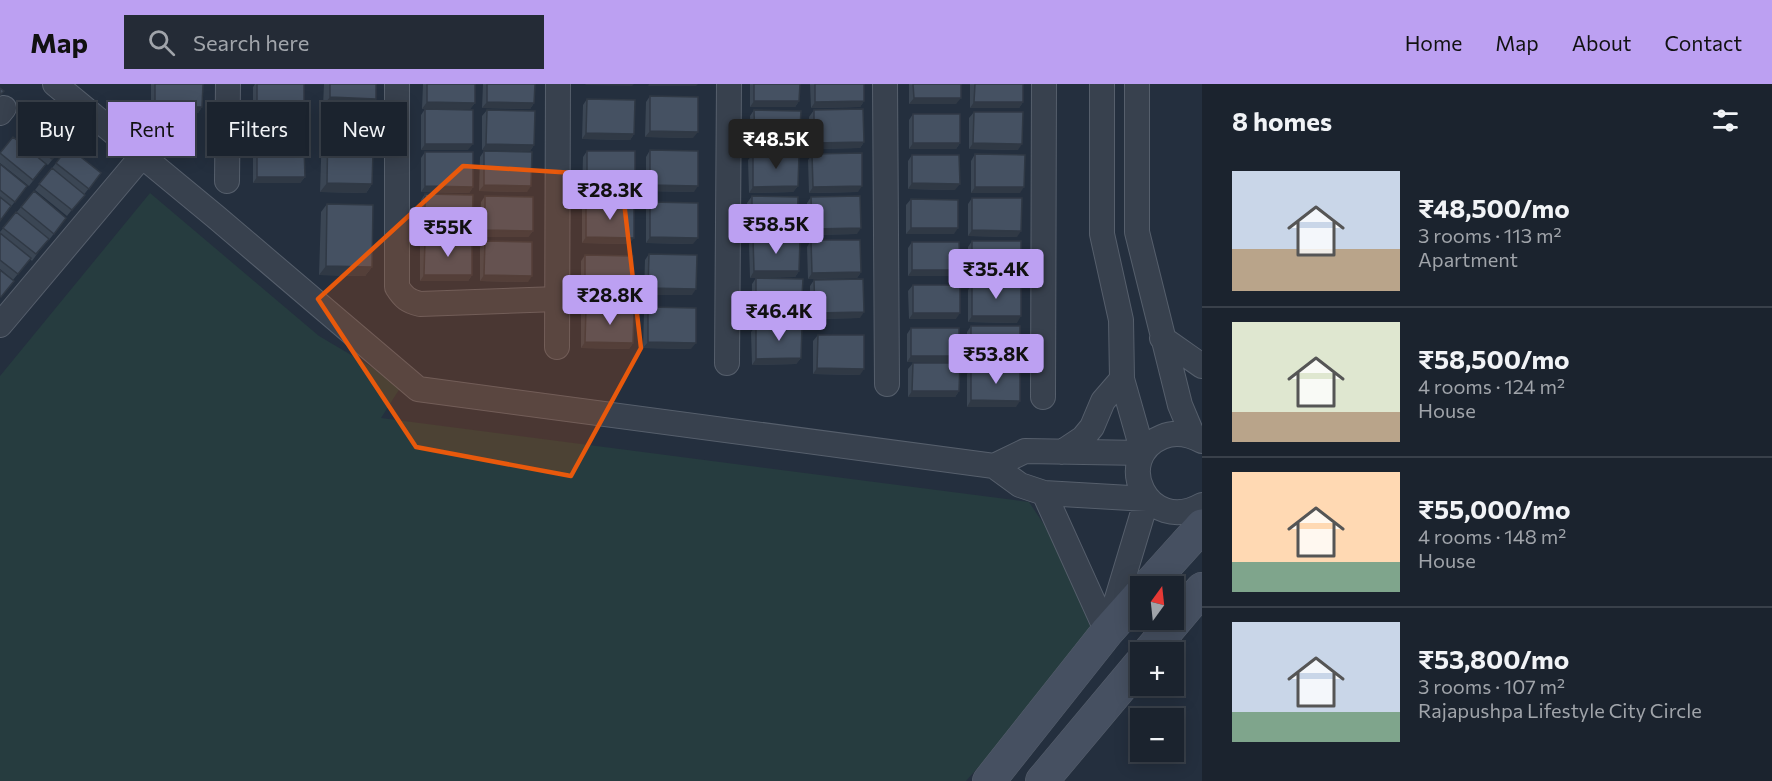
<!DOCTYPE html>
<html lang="en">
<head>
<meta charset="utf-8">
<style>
	:root { --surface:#1b232e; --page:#242b36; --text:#f1f3f6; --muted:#a0a4aa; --line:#39404a; --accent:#bca0f2 }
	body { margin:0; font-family:Commissioner,sans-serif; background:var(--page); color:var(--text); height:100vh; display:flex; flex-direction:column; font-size:22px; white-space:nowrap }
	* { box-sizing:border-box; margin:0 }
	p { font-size:20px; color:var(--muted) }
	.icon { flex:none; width:33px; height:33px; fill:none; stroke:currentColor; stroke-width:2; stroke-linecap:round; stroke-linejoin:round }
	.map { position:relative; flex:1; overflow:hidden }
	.details { display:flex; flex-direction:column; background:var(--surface); width:570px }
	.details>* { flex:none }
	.top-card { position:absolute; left:18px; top:18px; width:570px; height:54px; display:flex; gap:12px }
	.needle { width:39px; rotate:15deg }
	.buttons { position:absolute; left:1130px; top:492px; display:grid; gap:12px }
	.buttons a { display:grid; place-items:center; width:54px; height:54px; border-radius:0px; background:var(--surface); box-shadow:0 3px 15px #0003,0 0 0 2px var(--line); font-size:30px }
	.price { position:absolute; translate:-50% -51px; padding:0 14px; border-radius:6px; background:var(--accent); color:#111; font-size:20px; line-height:39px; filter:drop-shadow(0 2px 3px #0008) }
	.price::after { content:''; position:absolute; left:50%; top:36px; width:18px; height:14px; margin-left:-9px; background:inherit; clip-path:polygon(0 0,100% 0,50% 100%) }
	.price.selected { background:#222; color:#fff }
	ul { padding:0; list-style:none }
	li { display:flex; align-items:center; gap:18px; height:150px; padding:0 30px }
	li+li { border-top:2px solid var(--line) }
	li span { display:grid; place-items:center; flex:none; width:168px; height:120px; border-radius:0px; color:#555 }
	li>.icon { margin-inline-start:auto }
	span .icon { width:72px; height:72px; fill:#fffc; stroke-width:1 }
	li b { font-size:26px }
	h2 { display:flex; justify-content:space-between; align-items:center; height:72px; padding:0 30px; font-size:26px }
	.pill { padding:0 21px; border-radius:0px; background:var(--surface); box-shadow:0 3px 15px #0003,0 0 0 2px var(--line); font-size:21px; line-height:54px }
	.pill.selected { background:var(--accent); color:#111 }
	header { display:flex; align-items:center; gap:36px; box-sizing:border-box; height:84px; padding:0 30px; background:var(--accent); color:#111 }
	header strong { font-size:28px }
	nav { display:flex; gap:33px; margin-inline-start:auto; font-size:21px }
	.search { width:420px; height:54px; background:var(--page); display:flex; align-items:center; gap:15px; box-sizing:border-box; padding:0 21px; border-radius:0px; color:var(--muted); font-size:22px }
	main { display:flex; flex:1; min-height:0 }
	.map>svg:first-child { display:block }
	.green { fill:#263c3f }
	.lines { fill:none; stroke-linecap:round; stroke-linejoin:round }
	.street-casing { stroke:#565f6c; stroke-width:26 }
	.secondary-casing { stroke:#565f6c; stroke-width:34 }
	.street { stroke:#38414e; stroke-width:24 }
	.secondary { stroke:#465061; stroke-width:33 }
	.wall { fill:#3b4654 }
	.shaded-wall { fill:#303945 }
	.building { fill:#455162; stroke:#303945; stroke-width:1.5 }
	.marked { fill:#e8590c; fill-opacity:0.2; stroke:#e8590c; stroke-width:4.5; stroke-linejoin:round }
</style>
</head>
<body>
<header>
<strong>Map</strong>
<div class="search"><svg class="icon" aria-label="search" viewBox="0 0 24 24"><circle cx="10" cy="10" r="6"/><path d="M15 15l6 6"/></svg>Search here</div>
<nav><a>Home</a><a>Map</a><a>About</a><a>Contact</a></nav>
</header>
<main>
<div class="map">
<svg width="1202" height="697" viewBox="0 0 1202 697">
	<rect width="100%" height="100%" fill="#242f3e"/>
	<path class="green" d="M150 109 319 252 402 301 381 334 1029 418 1061 466 1094 553 966 697H0V292Z"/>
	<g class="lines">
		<defs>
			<path id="street" d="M55 0 216 133 418 305 994 382 1020 401 1044 409 1147 415 1109 541
				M397 0V203C404 214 408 217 420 220L558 215
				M885 0 887 300
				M1137 0V148L1180 321 1193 352
				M0 29 4 24
				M227 97 228 0
				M0 241 142 72
				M1162 254 1202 282
				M557 263 558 0
				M727 279 729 0
				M1043 313 1044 0
				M1202 357C1189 350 1176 347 1162 353 1112 374 1147 452 1202 421
				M1062 368 1083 354 1092 343 1103 317 1122 295
				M994 382 1025 367 1143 369 1122 295 1121 236 1102 150V0
				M1044 409 1107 548"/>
			<path id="secondary" d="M1148 502 1202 442
				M1149 568 1202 505
				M989 697 1107 548 1140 511
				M1042 697 1140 580"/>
		</defs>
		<use href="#street" class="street-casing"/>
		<use href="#secondary" class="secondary-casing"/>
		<use href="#street" class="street"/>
		<use href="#secondary" class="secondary"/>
	</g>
	<path class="wall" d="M151 0H203L202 23 198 29H151Z
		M255 0H304V25L300 31H253V3Z
		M324 0H376V15L370 24 323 22Z
		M423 0H475V19L470 25H422Z
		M483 0H535L534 19 530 25 482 24Z
		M750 0H800L799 17 795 23H750Z
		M810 0H864V17L860 23 811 24Z
		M909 0H961L956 20H909Z
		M970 0H1023V18L1019 24H970Z
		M650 12 693 54 645 53 646 18Z
		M587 15 634 50 630 56 582 55 583 21Z
		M425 25 468 66H421V31Z
		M487 26 534 61 530 67 482 66V32Z
		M754 26 799 59 795 65 751 66 750 32Z
		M814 26 864 58 860 64 810 65 809 33Z
		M974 28 1018 66 969 65V34Z
		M913 30 960 59 956 65H909V36Z
		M328 36 372 100 366 109 320 108 322 45Z
		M19 49 61 65 48 81 15 55Z
		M257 64 305 93 300 99H253V70Z
		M650 66 694 108 646 107V73Z
		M484 67 527 108 479 107 480 73Z
		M587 67 630 108 582 107 583 73Z
		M425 68 473 103 469 109 421 108V74Z
		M0 69 46 80 29 102 0 79Z
		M753 70 798 102 793 108 749 109 748 76Z
		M812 70 858 108 809 109 808 76Z
		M975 70 1020 109H971V77Z
		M912 71 955 106 908 105V77Z
		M56 79 101 89 67 132 35 106Z
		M0 80 27 102 0 137Z
		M425 110 468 151H420L421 116Z
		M485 112 533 147 528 153H480L481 118Z
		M752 112 797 145 793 151 748 152 747 119Z
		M811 113 857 150 807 151V119Z
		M972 114 1017 153 968 152V120Z
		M911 115 954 150H906V121Z
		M650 118 693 160 646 159V124Z
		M586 119 629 160 582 159V125Z
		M327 120 372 183 365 192 319 191 321 128Z
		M21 123 66 134 49 156 48 155 32 177 30 175 13 196 0 185V148Z
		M753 154 799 187 795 193 750 194 749 160Z
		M425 156 472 191 468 197H420V162Z
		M811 156 861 188 857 194 808 195 807 163Z
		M485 157 528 198 480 197V163Z
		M972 157 1017 196 968 195V163Z
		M912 158 960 186 955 192H908V164Z
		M649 170 692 211H644L645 176Z
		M585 171 633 207 628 213 581 212V177Z
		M756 194 797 233H752V200Z
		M814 196 860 234 810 235V202Z
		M972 200 1017 239 968 238V206Z
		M913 201 956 235H909L908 207Z
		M648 223 691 265 643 264 644 229Z
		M586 224 633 259 629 265 581 264V230Z
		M756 242 801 274 796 280 752 281 751 248Z
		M971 242 1020 275 1016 281 967 280V248Z
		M911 244 959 272 954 279 907 278V250Z
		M818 251 860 291 813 290V257Z
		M913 279 959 307 955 313H908V285Z
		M971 284 1016 323H967V290Z"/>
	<path class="shaded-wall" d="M586 0H634L632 2 585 1Z
		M649 0H698L696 2H648Z
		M330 13 376 15 370 24 323 22Z
		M914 14H961L956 20H909Z
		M754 17H799L795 23H750Z
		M864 17 860 23 811 24 815 18Z
		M427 18 475 19 470 25H422Z
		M487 18 534 19 530 25 482 24Z
		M974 18H1023L1019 24H970Z
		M155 23H202L198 29H151Z
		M257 25H304L300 31H253Z
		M650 47 698 48 693 54 645 53Z
		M586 49 634 50 630 56 582 55Z
		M864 58 860 64 810 65 814 59Z
		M755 59H799L795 65 751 66Z
		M913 59H960L956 65H909Z
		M973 59 1022 60 1018 66 969 65Z
		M425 60H473L468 66H421Z
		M486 60 534 61 530 67 482 66Z
		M257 93H305L300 99H253Z
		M327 99 372 100 366 109 320 108Z
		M912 99 960 100 955 106 908 105Z
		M484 101 531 102 527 108 479 107Z
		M587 101 635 102 630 108 582 107Z
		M650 101 698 102 694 108 646 107Z
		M425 102 473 103 469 109 421 108Z
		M798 102 793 108 749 109 753 103Z
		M862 102 858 108 809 109 813 103Z
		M975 103H1024L1020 109H971Z
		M861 144 857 150 807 151 812 145Z
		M911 144H958L954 150H906Z
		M425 145H472L468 151H420Z
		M797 145 793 151 748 152 752 146Z
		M485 146 533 147 528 153H480Z
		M972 146 1021 147 1017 153 968 152Z
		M586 153 634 154 629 160 582 159Z
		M650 153 698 154 693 160 646 159Z
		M326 182 372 183 365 192 319 191Z
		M912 186H960L955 192H908Z
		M754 187H799L795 193 750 194Z
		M861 188 857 194 808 195 812 189Z
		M972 189 1021 190 1017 196 968 195Z
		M424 191H472L468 197H420Z
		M484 191 532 192 528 198 480 197Z
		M648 204 696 205 692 211H644Z
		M585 206 633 207 628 213 581 212Z
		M756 227H801L797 233H752Z
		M864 228 860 234 810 235 815 229Z
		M913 229H960L956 235H909Z
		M972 232H1021L1017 239 968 238Z
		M585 258 633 259 629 265 581 264Z
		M648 258 696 259 691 265 643 264Z
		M911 272H959L954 279 907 278Z
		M801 274 796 280 752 281 756 275Z
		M971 274 1020 275 1016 281 967 280Z
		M817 284 864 285 860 291 813 290Z
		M912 307H959L955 313H908Z
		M971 316 1020 317 1016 323H967Z"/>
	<path class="building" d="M155 0H203L202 23H155Z
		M257 0H304V25H257Z
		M330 0H376V15L330 13Z
		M427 0H475V19L427 18Z
		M487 0H535L534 19 487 18Z
		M754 0H800L799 17H754Z
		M815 0H864V17L815 18Z
		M913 0H961V14H914Z
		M975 0H1023V18H974Z
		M0 4 4 7 0 11Z
		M650 12 698 13V48L650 47Z
		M587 15 635 16 634 50 586 49Z
		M425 25 473 26V60H425Z
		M863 25 864 58 814 59V26Z
		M487 26 535 27 534 61 486 60Z
		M754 26 801 27 799 59H755Z
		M974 28H1023L1022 60 973 59Z
		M913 30H960V59H913Z
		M32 33 65 59 52 75 19 49Z
		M328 36 374 37 372 100 327 99Z
		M13 53 46 80 33 96 0 69Z
		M68 63 101 89 89 105 56 79Z
		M257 64H304L305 93H257Z
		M650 66 698 67V102L650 101Z
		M484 67 532 68 531 102 484 101Z
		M587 67H635V102L587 101Z
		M425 68H473V103L425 102Z
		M862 69V102L813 103 812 70Z
		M753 70H799L798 102 753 103Z
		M975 70 1025 71 1024 103H975Z
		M912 71H959L960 100 912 99Z
		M0 80 27 102 15 118 0 106Z
		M52 84 85 111 72 126 39 100Z
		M34 107 66 134 54 150 21 123Z
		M425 110 473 111 472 145H425Z
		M485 112 533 113V147L485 146Z
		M752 112 798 113 797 145 752 146Z
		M860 112 861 144 812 145 811 113Z
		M0 113 11 122 0 137Z
		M972 114H1022L1021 147 972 146Z
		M911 115 958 116V144H911Z
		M650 118 698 119V154L650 153Z
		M586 119 634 120V154L586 153Z
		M327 120 373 121 372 183 326 182Z
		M16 128 49 155 36 170 3 144Z
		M0 149 31 174 18 190 0 176Z
		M753 154 800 155 799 187H754Z
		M425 156 472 157V191H424Z
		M811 156H860L861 188 812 189Z
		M485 157 532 158V192L484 191Z
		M972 157H1021V190L972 189Z
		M912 158H959L960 186H912Z
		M649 170 697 171 696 205 648 204Z
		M585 171 633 172V207L585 206Z
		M0 186 14 197 1 213 0 212Z
		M756 194 803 195 801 227H756Z
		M863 195 864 228 815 229 814 196Z
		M972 200H1021V232H972Z
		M913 201H960V229H913Z
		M648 223 696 224V259L648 258Z
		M586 224 634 225 633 259 585 258Z
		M756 242H802L801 274 756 275Z
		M971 242H1020V275L971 274Z
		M911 244H959V272H911Z
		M818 251H864V285L817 284Z
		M913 279H960L959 307H912Z
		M971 284 1020 285V317L971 316Z"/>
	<path class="marked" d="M463 82 621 92 641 264 571 392 416 363 318 215Z"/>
</svg>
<div class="buttons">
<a><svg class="needle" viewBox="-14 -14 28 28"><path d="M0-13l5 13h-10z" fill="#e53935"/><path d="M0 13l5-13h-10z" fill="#a0a4aa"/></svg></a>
<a>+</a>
<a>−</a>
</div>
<b class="price selected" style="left:776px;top:86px">₹48.5K</b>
<b class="price" style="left:610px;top:137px">₹28.3K</b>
<b class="price" style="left:776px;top:171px">₹58.5K</b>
<b class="price" style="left:448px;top:174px">₹55K</b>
<b class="price" style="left:996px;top:216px">₹35.4K</b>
<b class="price" style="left:610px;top:242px">₹28.8K</b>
<b class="price" style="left:779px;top:258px">₹46.4K</b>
<b class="price" style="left:996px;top:301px">₹53.8K</b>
<div class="top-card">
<a class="pill">Buy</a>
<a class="pill selected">Rent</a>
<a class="pill">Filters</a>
<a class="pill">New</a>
</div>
</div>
<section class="details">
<h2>8 homes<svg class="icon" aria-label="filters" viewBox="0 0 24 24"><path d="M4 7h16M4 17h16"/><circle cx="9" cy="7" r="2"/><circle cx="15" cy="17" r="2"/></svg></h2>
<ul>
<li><span style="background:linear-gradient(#c9d6e8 65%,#b9a48a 0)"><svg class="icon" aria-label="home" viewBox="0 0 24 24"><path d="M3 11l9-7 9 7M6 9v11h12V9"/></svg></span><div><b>₹48,500/mo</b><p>3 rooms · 113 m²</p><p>Apartment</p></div></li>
<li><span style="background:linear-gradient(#dfe7d0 75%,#b9a48a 0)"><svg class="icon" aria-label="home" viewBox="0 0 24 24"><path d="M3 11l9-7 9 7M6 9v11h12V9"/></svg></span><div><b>₹58,500/mo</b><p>4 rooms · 124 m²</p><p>House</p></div></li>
<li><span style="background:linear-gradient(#ffd9b3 75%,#7fa58c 0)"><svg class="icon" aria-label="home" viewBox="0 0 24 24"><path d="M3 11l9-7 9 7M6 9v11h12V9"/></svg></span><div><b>₹55,000/mo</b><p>4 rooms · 148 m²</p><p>House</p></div></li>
<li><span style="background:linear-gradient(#c9d6e8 75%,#7fa58c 0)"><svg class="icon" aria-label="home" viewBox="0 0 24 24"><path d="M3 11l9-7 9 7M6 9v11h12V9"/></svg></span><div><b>₹53,800/mo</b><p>3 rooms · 107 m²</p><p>Rajapushpa Lifestyle City Circle</p></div></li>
</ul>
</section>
</main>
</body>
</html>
